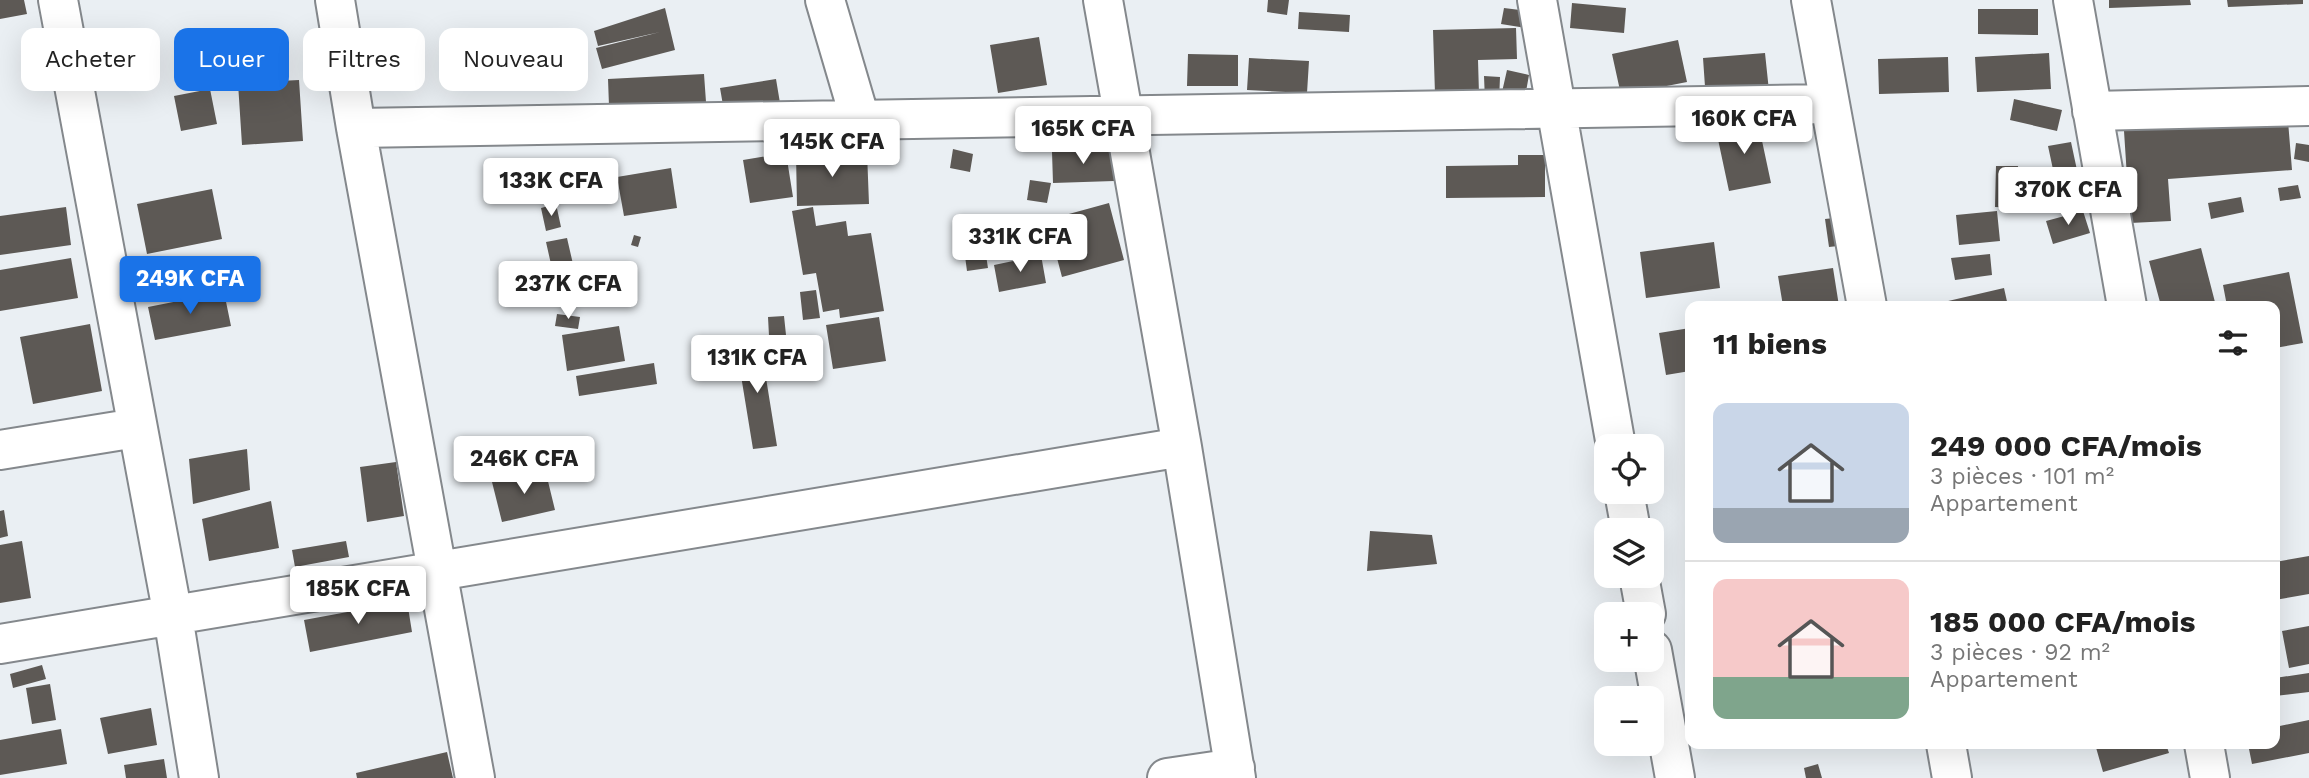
<!DOCTYPE html>
<html lang="fr">
<head>
<meta charset="utf-8">
<style>
	:root { --surface:#fff; --page:#f2f2f2; --text:#222; --muted:#767676; --line:#e0e0e0; --accent:#1a73e8 }
	body { margin:0; font-family:"Work Sans",sans-serif; background:var(--page); color:var(--text); height:100vh; display:flex; flex-direction:column; font-size:26px; white-space:nowrap }
	* { box-sizing:border-box; margin:0 }
	p { font-size:23px; color:var(--muted) }
	.icon { flex:none; width:38px; height:38px; fill:none; stroke:currentColor; stroke-width:2; stroke-linecap:round; stroke-linejoin:round }
	.map { position:relative; flex:1; overflow:hidden }
	.panel { position:absolute; left:1685px; top:301px; width:595px; height:448px; display:flex; flex-direction:column; background:var(--surface); border-radius:14px; box-shadow:0 7px 28px #0002 }
	.panel>* { flex:none }
	.banner { position:absolute; left:21px; top:28px; width:665px; height:63px; display:flex; gap:14px }
	.controls { position:absolute; left:1594px; top:434px; display:grid; gap:14px }
	.controls a { display:grid; place-items:center; width:70px; height:70px; border-radius:14px; background:var(--surface); box-shadow:0 7px 28px #0002; font-size:35px }
	.price { position:absolute; translate:-50% -60px; padding:0 16px; border-radius:7px; background:#fff; color:#222; font-size:23px; line-height:46px; filter:drop-shadow(0 2px 4px #0008) }
	.price::after { content:''; position:absolute; left:50%; top:42px; width:21px; height:16px; margin-left:-10px; background:inherit; clip-path:polygon(0 0,100% 0,50% 100%) }
	.price.active { background:var(--accent); color:#fff }
	ul { padding:0; list-style:none }
	li { display:flex; align-items:center; gap:21px; height:175px; padding:0 28px }
	li+li { border-top:2px solid var(--line) }
	li span { display:grid; place-items:center; flex:none; width:196px; height:140px; border-radius:14px; color:#555 }
	li>.icon { margin-inline-start:auto }
	span .icon { width:84px; height:84px; fill:#fffc; stroke-width:1 }
	li b { font-size:30px }
	h2 { display:flex; justify-content:space-between; align-items:center; height:84px; padding:0 28px; font-size:30px }
	.chip { padding:0 24px; border-radius:14px; background:var(--surface); box-shadow:0 7px 28px #0002; font-size:24px; line-height:63px }
	.chip.active { background:var(--accent); color:#fff }
	.map>svg:first-child { display:block }
	.building { fill:#5d5955 }
	.lines { fill:none; stroke-linecap:round; stroke-linejoin:round }
	.minor-casing { stroke:#84888c; stroke-width:42 }
	.minor { stroke:#fff; stroke-width:38 }
</style>
</head>
<body>
<div class="map">
<svg width="2309" height="778" viewBox="0 0 2309 778">
	<rect width="100%" height="100%" fill="#eaeff3"/>
	<path class="building" d="M0 0H24L27 14 0 19Z
		M1268 0H1289L1287 15 1267 12Z
		M2109 0H2190L2191 5 2109 8Z
		M2227 0H2303V4L2228 7Z
		M1572 3 1626 8 1624 33 1570 28Z
		M665 8 675 50 602 69 596 48 660 32 598 46 594 31Z
		M1504 8 1528 11 1526 28 1501 24Z
		M1978 9H2038V35L1978 34Z
		M1299 12 1350 15 1349 32 1298 29Z
		M1516 28 1517 59 1478 60 1479 94H1435L1433 30Z
		M1039 37 1047 85 998 93 990 45Z
		M1678 40 1687 82 1621 95 1612 54Z
		M1765 53 1769 91 1706 101 1703 58Z
		M2049 53 2051 89 1977 92 1975 57Z
		M1188 54 1238 55V86H1187Z
		M1948 57 1949 92 1879 94 1878 59Z
		M1249 58 1309 61 1307 93 1247 90Z
		M1507 70 1529 75 1525 97 1502 92Z
		M704 74 706 102 609 106 608 79Z
		M1484 76 1500 77 1499 101H1485Z
		M776 79 780 103 724 111 720 88Z
		M299 80 303 141 242 145 238 83Z
		M210 89 217 124 181 131 174 96Z
		M2014 99 2062 110 2057 131 2010 120Z
		M2288 121 2292 170 2168 179 2171 221 2130 223 2124 131Z
		M1758 122 1771 183 1729 191 1716 130Z
		M2071 142 2084 203 2061 207 2048 146Z
		M2296 143 2309 145V162L2294 159Z
		M953 149 973 154 970 172 950 168Z
		M1113 150 1114 181 1053 183 1052 152Z
		M867 152 869 204 797 206 796 154Z
		M786 153 793 197 750 203 743 160Z
		M1518 155H1545V197L1446 198V166L1518 165Z
		M1996 166H2018L2017 208 1995 207Z
		M671 168 677 208 624 216 617 177Z
		M577 175 580 197 536 204 533 182Z
		M1030 180 1051 183 1047 203 1027 200Z
		M2298 185 2301 198 2280 201 2278 188Z
		M212 189 222 239 147 254 137 204Z
		M2241 197 2244 212 2211 219 2208 203Z
		M1109 203 1124 260 1062 277 1047 220Z
		M556 204 561 227 546 231 541 208Z
		M66 207 71 245 0 255V216Z
		M813 207 816 226 846 221 848 236 871 233 884 311 840 318 839 309 823 312 816 273 803 275 792 211Z
		M1997 211 2000 241 1959 245 1956 215Z
		M2083 211 2090 233 2053 244 2046 221Z
		M980 217 988 268 967 271 960 219Z
		M1843 217 1847 245 1829 247 1825 219Z
		M634 235 641 237 638 247 631 245Z
		M567 238 576 277 555 282 546 242Z
		M1714 242 1720 288 1646 298 1640 252Z
		M2201 248 2216 306H2161L2149 261Z
		M1990 254 1992 275 1955 280 1951 258Z
		M1041 255 1046 283 999 292 994 265Z
		M71 258 78 298 0 311V270Z
		M1833 268 1839 306H1783L1778 276Z
		M2289 272 2303 343 2275 348V306H2227L2223 285Z
		M2004 288 2008 306H1931V305Z
		M816 290 820 318 803 320 800 292Z
		M224 292 231 326 155 340 148 307Z
		M557 314 580 317 578 329 555 326Z
		M784 316 786 335 769 336 768 317Z
		M879 317 886 361 833 369 826 325Z
		M90 324 102 391 33 404 20 337Z
		M619 326 625 361 567 371 562 335Z
		M1690 328V371L1666 375 1659 333Z
		M760 341 777 446 753 449 736 345Z
		M654 363 657 384 579 396 576 376Z
		M247 449 250 490 193 504 189 459Z
		M396 462 404 516 367 522 360 467Z
		M545 469 555 510 502 522 492 482Z
		M271 501 279 548 209 561 202 519Z
		M4 510 8 536 0 538V511Z
		M1370 531 1432 535 1437 564 1367 571Z
		M22 541 31 598 0 603V545Z
		M346 541 349 557 295 567 292 550Z
		M2309 556V594L2275 600V562Z
		M407 601 412 632 310 652 304 620Z
		M2309 626V664L2289 668 2282 631Z
		M42 665 46 679 13 688 10 674Z
		M2309 673V692L2275 696V678Z
		M50 684 56 720 32 724 26 688Z
		M151 708 157 745 108 754 100 718Z
		M2309 720V753L2252 764 2248 744H2275V727Z
		M61 729 67 764 0 775V740Z
		M2095 744H2166L2169 753 2103 772Z
		M447 752 453 778H357L356 773Z
		M164 759 167 778H126L124 765Z
		M1818 764 1822 778H1806L1804 768Z"/>
	<g class="lines">
		<defs>
			<path id="minor" d="M58 0 173 616 199 778
				M335 0 356 128 475 778
				M825 0 860 119
				M1103 0 1182 447 1236 778
				M1537 0 1616 446
				M1811 0 1867 306
				M2073 0 2127 306
				M2092 111 2309 106
				M356 128 1830 104
				M0 450 136 428
				M1624 492 1631 530
				M1639 576 1646 614
				M0 644 1182 447
				M1652 650 1675 778
				M1946 744 1952 778
				M2204 744 2210 778
				M1167 778 1235 768"/>
		</defs>
		<use href="#minor" class="minor-casing"/>
		<use href="#minor" class="minor"/>
	</g>
</svg>
<div class="controls">
<a><svg class="icon" aria-label="locate" viewBox="0 0 24 24"><circle cx="12" cy="12" r="6"/><path d="M12 2v4M12 18v4M2 12h4M18 12h4"/></svg></a>
<a><svg class="icon" aria-label="layers" viewBox="0 0 24 24"><path d="M12 4l9 5-9 5-9-5zM3 14l9 5 9-5"/></svg></a>
<a>+</a>
<a>−</a>
</div>
<b class="price" style="left:1744px;top:156px">160K CFA</b>
<b class="price" style="left:1083px;top:166px">165K CFA</b>
<b class="price" style="left:832px;top:179px">145K CFA</b>
<b class="price" style="left:551px;top:218px">133K CFA</b>
<b class="price" style="left:2068px;top:227px">370K CFA</b>
<b class="price" style="left:1020px;top:274px">331K CFA</b>
<b class="price active" style="left:190px;top:316px">249K CFA</b>
<b class="price" style="left:568px;top:321px">237K CFA</b>
<b class="price" style="left:757px;top:395px">131K CFA</b>
<b class="price" style="left:524px;top:496px">246K CFA</b>
<b class="price" style="left:358px;top:626px">185K CFA</b>
<div class="banner">
<a class="chip">Acheter</a>
<a class="chip active">Louer</a>
<a class="chip">Filtres</a>
<a class="chip">Nouveau</a>
</div>
<section class="panel">
<h2>11 biens<svg class="icon" aria-label="filters" viewBox="0 0 24 24"><path d="M4 7h16M4 17h16"/><circle cx="9" cy="7" r="2"/><circle cx="15" cy="17" r="2"/></svg></h2>
<ul>
<li><span style="background:linear-gradient(#c9d6e8 75%,#9aa5b1 0)"><svg class="icon" aria-label="home" viewBox="0 0 24 24"><path d="M3 11l9-7 9 7M6 9v11h12V9"/></svg></span><div><b>249 000 CFA/mois</b><p>3 pièces · 101 m²</p><p>Appartement</p></div></li>
<li><span style="background:linear-gradient(#f6c9c9 70%,#7fa58c 0)"><svg class="icon" aria-label="home" viewBox="0 0 24 24"><path d="M3 11l9-7 9 7M6 9v11h12V9"/></svg></span><div><b>185 000 CFA/mois</b><p>3 pièces · 92 m²</p><p>Appartement</p></div></li>
</ul>
</section>
</div>
</body>
</html>
